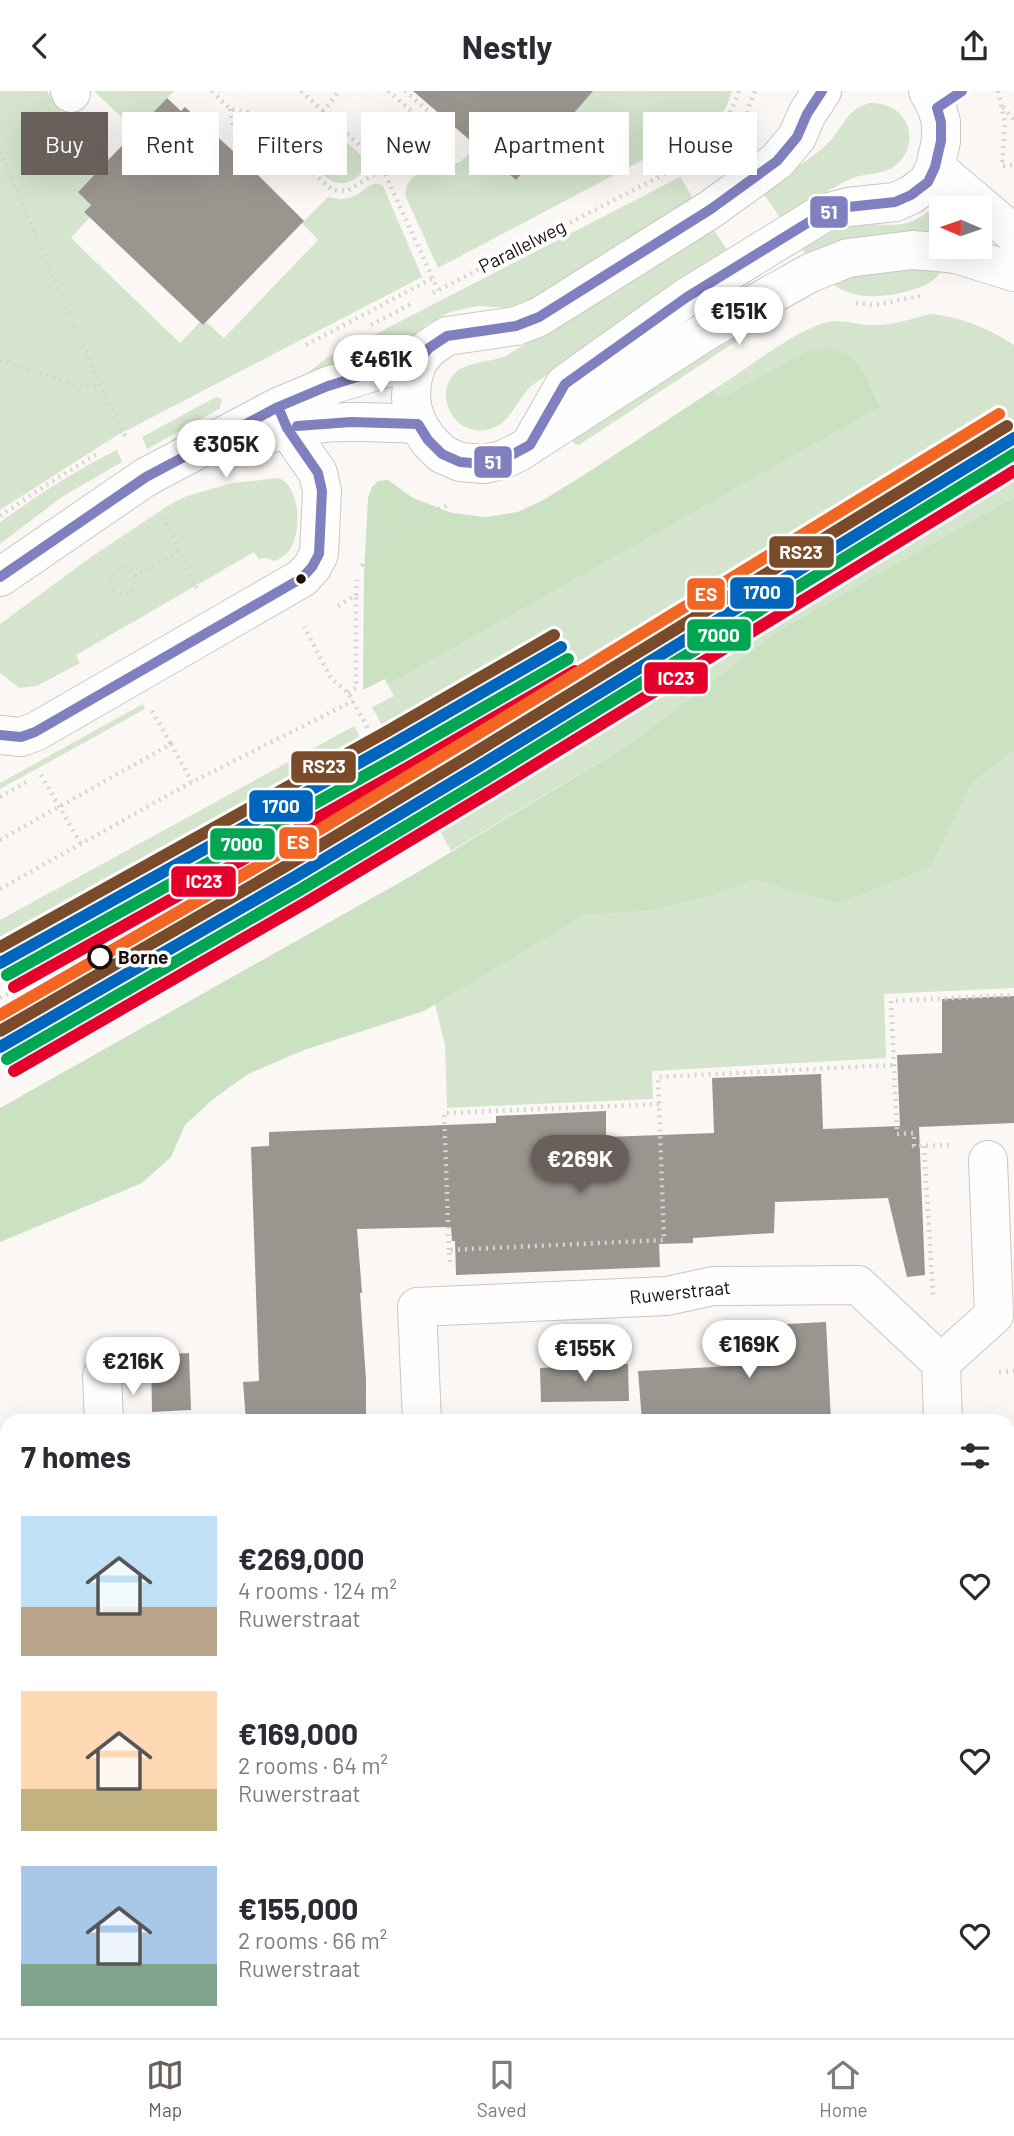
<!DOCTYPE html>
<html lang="en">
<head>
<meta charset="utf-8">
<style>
	:root { --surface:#fff; --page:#f2f2f3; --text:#2b2b33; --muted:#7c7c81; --line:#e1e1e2; --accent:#69605c }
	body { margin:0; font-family:Barlow,sans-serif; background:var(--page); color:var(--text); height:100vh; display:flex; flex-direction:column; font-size:26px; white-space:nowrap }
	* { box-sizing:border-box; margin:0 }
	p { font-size:23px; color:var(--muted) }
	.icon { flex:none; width:38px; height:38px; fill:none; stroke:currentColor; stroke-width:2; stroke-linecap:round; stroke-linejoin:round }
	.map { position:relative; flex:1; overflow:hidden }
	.side { position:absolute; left:0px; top:1323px; width:1015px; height:625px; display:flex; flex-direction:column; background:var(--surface); border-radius:21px 21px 0 0; box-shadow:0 7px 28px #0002 }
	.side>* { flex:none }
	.banner { position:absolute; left:21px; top:21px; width:973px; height:63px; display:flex; gap:14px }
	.needle { width:46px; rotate:272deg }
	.tools { position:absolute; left:929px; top:105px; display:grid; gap:14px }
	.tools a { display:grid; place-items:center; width:63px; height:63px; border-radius:0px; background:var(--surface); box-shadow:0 7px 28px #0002; font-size:35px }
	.price { position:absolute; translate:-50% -60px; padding:0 16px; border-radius:24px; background:#fff; color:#222; font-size:23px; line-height:46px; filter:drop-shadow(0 2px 4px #0008) }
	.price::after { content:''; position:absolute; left:50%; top:42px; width:21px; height:16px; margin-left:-10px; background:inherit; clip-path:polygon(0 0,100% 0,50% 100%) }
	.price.selected { background:var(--accent); color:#fff }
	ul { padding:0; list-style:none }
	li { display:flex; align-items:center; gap:21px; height:175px; padding:0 21px }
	li span { display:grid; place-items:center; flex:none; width:196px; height:140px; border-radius:0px; color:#555 }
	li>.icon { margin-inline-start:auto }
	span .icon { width:84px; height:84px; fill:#fffc; stroke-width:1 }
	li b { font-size:30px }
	h2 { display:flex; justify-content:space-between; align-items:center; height:84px; padding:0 21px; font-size:30px }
	.chip { padding:0 24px; border-radius:0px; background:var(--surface); box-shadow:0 7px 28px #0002; font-size:24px; line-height:63px }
	.chip.selected { background:var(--accent); color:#fff }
	header { display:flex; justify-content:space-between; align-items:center; height:91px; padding:0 21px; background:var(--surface); font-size:32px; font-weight:700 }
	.dock { display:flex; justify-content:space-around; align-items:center; height:98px; border-top:2px solid var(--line); background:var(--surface); font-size:19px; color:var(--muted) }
	.dock a { display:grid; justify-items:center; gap:4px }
	.dock .selected { color:var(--accent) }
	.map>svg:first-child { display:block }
	.green { fill:#d5e5cd }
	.forest { fill:#cbe2c2 }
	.building { fill:#9b9590 }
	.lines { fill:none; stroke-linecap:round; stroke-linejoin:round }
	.minor-casing { stroke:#cdc6c2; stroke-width:40 }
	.path { stroke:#d6d4d3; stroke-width:4.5; stroke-dasharray:2 5; stroke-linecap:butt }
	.minor { stroke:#fefefe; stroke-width:38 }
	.bus-1-casing { stroke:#fff; stroke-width:16 }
	.bus-1 { stroke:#8080c0; stroke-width:10 }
	.rail-1-casing { stroke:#fff; stroke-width:18 }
	.rail-2-casing { stroke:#fff; stroke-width:18 }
	.rail-3-casing { stroke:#fff; stroke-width:18 }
	.rail-4-casing { stroke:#fff; stroke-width:18 }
	.rail-5-casing { stroke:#fff; stroke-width:18 }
	.rail-1 { stroke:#0065bd; stroke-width:12 }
	.rail-2 { stroke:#00a651; stroke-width:12 }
	.rail-3 { stroke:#7a4b2a; stroke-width:12 }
	.rail-4 { stroke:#e4002b; stroke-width:12 }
	.rail-5 { stroke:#f26522; stroke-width:12 }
	.bus-dot { fill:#1b0f0a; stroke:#fff; stroke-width:2.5 }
	.stop-dot { fill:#fff; stroke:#1b0f0a; stroke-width:3.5 }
	.labels { text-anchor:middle; stroke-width:7; stroke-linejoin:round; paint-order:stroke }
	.street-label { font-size:19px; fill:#1b0f0a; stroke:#fff }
	.stop-label { font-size:19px; font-weight:bold; fill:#1b0f0a; stroke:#fff; text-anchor:start }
	.line-badge { stroke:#fff; stroke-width:2.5 }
	.badge-label { font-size:19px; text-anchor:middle; font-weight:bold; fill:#fff }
</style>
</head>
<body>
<header><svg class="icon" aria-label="back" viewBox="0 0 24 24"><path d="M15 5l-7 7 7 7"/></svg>Nestly<svg class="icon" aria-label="share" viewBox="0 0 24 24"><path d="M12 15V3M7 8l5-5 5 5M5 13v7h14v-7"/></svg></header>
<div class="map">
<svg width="1014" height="1947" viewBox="0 0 1014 1947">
	<rect width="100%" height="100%" fill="#fbf7f5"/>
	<path class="green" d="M0 0H47L58 17 110 67 78 100 91 114 84 121 90 126 71 147 180 252 200 231 203 234 206 231 224 247 318 149 302 132 328 106C336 108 344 109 352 106 364 102 369 87 383 95L422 186 116 345 0 419Z
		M94 0H174L136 40Z
		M593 0H732C728 15 723 23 711 33L438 177 405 104 407 94 412 87 419 82 436 79 460 71 477 55Z
		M869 12C884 12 898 16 906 31 915 50 905 74 885 80 872 84 860 83 848 89 825 101 803 115 781 128L762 100C783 85 807 71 826 54 844 37 843 21 869 12Z
		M324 31 362 65 366 76C340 112 321 80 298 60Z
		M680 86 696 112 547 207 510 217 478 215 450 221 425 234 403 258 295 289 306 283 328 266 364 249Z
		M937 110H952L962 117H942L941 149 808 167 797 151C811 146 835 134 850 133 882 131 913 144 937 110Z
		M710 133 730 163C665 207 598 248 534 293 518 305 513 328 495 336 484 342 470 340 460 333 452 326 446 316 446 305 447 269 482 274 506 265Z
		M864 176 941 180C934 192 922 196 909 200 881 207 851 210 828 189Z
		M764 217 770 228 579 354 574 353 571 347Z
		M930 223C959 225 990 238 1014 254V406L779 539 628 654 451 760 372 616 394 605 388 594 881 314 865 283 804 261 721 307 713 299C743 281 797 237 829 231 844 228 857 234 872 234 892 235 911 228 930 223Z
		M216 306 220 307 222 310 219 318 147 358 142 346Z
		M117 359 122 371 62 406 0 453V431C37 405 75 379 117 359Z
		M279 387C301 396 302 443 289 460 285 464 280 468 275 470L265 467 259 468 254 461 76 564 80 572 37 595 19 597 0 582V533L91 466 169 414 187 405 232 392Z
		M143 613 145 618 0 698V692Z
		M354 635 365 655 0 857V829Z
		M1014 660V897L884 903 886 967 652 980 653 1008 447 1017 445 954 435 913 585 824 648 820 713 805 753 789 839 813 931 776 972 692Z"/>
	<path class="forest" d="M832 257 850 264 865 283 881 315 388 594 385 588 363 599 364 483 368 407 372 396 378 390 388 389 413 407 452 422 486 426 518 421 545 408 587 382 713 299 721 307 804 261Z
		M1014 406V660L972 692 931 776 839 813 753 789 713 805 648 820 585 824 424 920 304 959 248 983 212 1009 185 1034 171 1066 142 1092 0 1151V1017L413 784 628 654 779 539Z"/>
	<path class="building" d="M413 0H593L516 89Z
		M167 7 181 20 185 16 245 71 304 130 203 234 84 121 91 114 78 101Z
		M1014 905V1032L919 1036 925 1184 907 1186 888 1107 775 1111 774 1142 693 1147V1152L659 1153 660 1176 456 1184 455 1150H452L451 1136 357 1138 362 1202H360L366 1288V1330H246L243 1291 259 1290 251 1056 269 1055V1041L496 1032V1025L606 1020V1046L714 1042 712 987 821 983 823 1038 900 1035 897 964 942 962V908Z
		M826 1231 831 1330H642L638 1280 732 1275 729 1236Z
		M189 1262 191 1319 152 1321 151 1264Z
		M588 1273H628L629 1310 541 1311 540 1277 588 1275Z"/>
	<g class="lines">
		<defs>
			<path id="minor" d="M70 0 71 2
				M822 0 807 23 797 46 777 70 711 118 539 226 516 235 447 245 429 257 417 272 412 290 411 307 413 320 418 333 428 349 442 363 460 371 484 373 502 369 519 361 530 354 565 293 687 206 822 123 848 116 895 111 911 104 928 91 935 76 941 50V31L937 17 928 0
				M935 76 1014 143
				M266 344C316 326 367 331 418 333
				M534 351 708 239 810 182 848 167 912 159 938 161 956 163 1014 181
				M0 486 146 386 278 316 328 295 386 277 417 272
				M0 644 21 646 35 641 302 487 312 476 319 463 322 400 318 382 287 337 278 316
				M941 1272 994 1224 988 1069
				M102 1285 104 1330
				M422 1330 417 1216 667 1205 713 1195 858 1194 941 1272 943 1330
				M1008 1582H1014
				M0 1629H7
				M735 1941 739 1947"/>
		</defs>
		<use href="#minor" class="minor-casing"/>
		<path class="path" d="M212 0 230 18 247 21 332 99 347 100 383 78
			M301 0 366 60 383 78 438 199
			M388 0 432 38 438 39 441 36 440 30 405 0
			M998 0 1005 32 1002 76
			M1003 16 1014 29
			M230 18 233 35 236 38
			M323 21 339 0
			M746 36 748 18 755 0
			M0 61 100 294 127 349
			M1003 75 1014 74
			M689 82 678 60 721 35 728 27 739 0
			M433 202 721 54
			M856 212 874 214 920 205
			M371 234 413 212
			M306 254 433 187
			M0 269 83 296H93L100 294
			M0 425 46 394 97 363
			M163 426 197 497
			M362 475C378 453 393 434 418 424 429 419 439 420 449 413
			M110 490a13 13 0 1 1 26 0a13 13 0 1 1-26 0Z
			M134 485 180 460
			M338 515 356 504 357 489
			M348 602 356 597V504
			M152 620 171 653
			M41 684 81 753
			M0 706 26 691
			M0 749 171 653 192 691
			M0 798 192 691 353 610
			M0 907 396 687 348 602 331 587 304 536
			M949 1054 914 1055V1042L897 1043 891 910 1014 904
			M924 1055 933 1204
			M449 1159 444 1022 659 1013
			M450 1171 449 1159 664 1149 658 986 893 974
			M999 1281 1014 1280"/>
		<use href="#minor" class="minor"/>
		<defs>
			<path id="bus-1" d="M297 335 351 331 418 333 428 349 442 363 460 371 484 373 502 369 530 354 565 293 687 206 822 123 848 116 895 111 911 104 928 91 935 76 941 50V31L937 17 962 0
				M0 486 146 386 278 316 328 295 386 277 417 272 429 257 447 245 516 235 539 226 711 118 777 70 797 46 807 23 822 0
				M0 644 21 646 35 641 302 487 312 476 319 463 322 400 318 382 287 337 278 316"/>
		</defs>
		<use href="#bus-1" class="bus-1-casing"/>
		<use href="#bus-1" class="bus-1"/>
		<defs>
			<path id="rail-1" d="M0 872 393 653 561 556
				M0 956 293 787 478 676 1014 347"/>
			<path id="rail-2" d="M7 884 400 665 568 568
				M7 968 300 799 485 688 1014 363"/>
			<path id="rail-3" d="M0 856 386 641 554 544
				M0 940 286 775 471 664 1007 335"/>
			<path id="rail-4" d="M14 896 407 677 575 580
				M14 980 307 811 492 700 1014 380"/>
			<path id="rail-5" d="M0 924 279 763 463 652 999 323"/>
		</defs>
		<use href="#rail-1" class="rail-1-casing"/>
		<use href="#rail-2" class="rail-2-casing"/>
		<use href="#rail-3" class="rail-3-casing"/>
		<use href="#rail-4" class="rail-4-casing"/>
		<use href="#rail-5" class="rail-5-casing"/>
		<use href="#rail-1" class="rail-1"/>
		<use href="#rail-2" class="rail-2"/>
		<use href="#rail-3" class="rail-3"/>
		<use href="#rail-4" class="rail-4"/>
		<use href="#rail-5" class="rail-5"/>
	</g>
	<circle class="bus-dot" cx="301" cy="488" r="6"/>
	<circle class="stop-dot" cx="100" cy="866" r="11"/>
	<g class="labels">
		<g class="street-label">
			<text transform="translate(522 155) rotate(-27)" y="7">Parallelweg</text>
			<text transform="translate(680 1201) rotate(-6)" y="7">Ruwerstraat</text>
		</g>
		<g class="stop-label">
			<text x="118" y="873">Borne</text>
		</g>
	</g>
	<g class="line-badge">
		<rect x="809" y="104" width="40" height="34" rx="7" fill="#8080c0"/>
		<rect x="473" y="354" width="40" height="34" rx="7" fill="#8080c0"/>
		<rect x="768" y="444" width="67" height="34" rx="7" fill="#7a4b2a"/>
		<rect x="729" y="485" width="66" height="34" rx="7" fill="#0065bd"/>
		<rect x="686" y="486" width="40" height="34" rx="7" fill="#f26522"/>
		<rect x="686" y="527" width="66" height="34" rx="7" fill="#00a651"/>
		<rect x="643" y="570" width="66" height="34" rx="7" fill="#e4002b"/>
		<rect x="290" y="659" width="67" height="34" rx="7" fill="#7a4b2a"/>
		<rect x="248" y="698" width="66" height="34" rx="7" fill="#0065bd"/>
		<rect x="278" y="735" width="40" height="34" rx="7" fill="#f26522"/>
		<rect x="209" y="736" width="67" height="34" rx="7" fill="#00a651"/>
		<rect x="170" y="774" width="67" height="33" rx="7" fill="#e4002b"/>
	</g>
	<g class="badge-label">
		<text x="829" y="128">51</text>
		<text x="493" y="378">51</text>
		<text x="801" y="468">RS23</text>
		<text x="762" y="508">1700</text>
		<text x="706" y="510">ES</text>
		<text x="719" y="551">7000</text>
		<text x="676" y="594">IC23</text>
		<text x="324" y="682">RS23</text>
		<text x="281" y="722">1700</text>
		<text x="298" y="758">ES</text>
		<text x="242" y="760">7000</text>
		<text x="204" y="797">IC23</text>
	</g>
</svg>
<div class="tools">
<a><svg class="needle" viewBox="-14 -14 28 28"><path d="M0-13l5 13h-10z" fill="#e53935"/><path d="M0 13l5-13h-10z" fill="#7c7c81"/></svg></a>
</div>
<b class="price" style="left:739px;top:256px">€151K</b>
<b class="price" style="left:381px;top:304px">€461K</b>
<b class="price" style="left:226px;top:389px">€305K</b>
<b class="price selected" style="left:580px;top:1104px">€269K</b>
<b class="price" style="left:749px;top:1289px">€169K</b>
<b class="price" style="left:585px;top:1293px">€155K</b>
<b class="price" style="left:133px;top:1306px">€216K</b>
<div class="banner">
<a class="chip selected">Buy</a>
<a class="chip">Rent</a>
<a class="chip">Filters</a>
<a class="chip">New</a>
<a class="chip">Apartment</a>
<a class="chip">House</a>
</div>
<section class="side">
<h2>7 homes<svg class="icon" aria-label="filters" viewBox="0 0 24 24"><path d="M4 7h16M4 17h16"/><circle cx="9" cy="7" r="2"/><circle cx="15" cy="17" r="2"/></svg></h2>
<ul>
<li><span style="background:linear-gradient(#bfe0f5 65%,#b9a48a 0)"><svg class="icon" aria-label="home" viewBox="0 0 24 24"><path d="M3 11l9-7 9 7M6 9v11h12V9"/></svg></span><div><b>€269,000</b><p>4 rooms · 124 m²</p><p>Ruwerstraat</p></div><svg class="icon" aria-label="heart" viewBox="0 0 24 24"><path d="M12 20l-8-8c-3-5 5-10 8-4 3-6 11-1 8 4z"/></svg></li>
<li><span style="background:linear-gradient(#ffd9b3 70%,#c2b280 0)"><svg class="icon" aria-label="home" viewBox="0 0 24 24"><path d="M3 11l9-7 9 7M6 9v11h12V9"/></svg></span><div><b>€169,000</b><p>2 rooms · 64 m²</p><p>Ruwerstraat</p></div><svg class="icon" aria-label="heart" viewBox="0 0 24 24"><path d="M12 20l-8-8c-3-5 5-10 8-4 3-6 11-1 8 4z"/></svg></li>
<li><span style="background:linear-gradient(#a9c7e8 70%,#7fa58c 0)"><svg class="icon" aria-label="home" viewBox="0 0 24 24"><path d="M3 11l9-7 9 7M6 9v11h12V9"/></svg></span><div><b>€155,000</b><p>2 rooms · 66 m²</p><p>Ruwerstraat</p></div><svg class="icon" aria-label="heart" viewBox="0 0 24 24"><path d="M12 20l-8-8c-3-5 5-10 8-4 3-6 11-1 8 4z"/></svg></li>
</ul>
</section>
</div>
<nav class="dock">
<a class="selected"><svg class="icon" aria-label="map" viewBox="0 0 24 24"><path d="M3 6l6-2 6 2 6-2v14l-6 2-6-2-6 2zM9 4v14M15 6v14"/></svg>Map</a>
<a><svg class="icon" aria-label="saved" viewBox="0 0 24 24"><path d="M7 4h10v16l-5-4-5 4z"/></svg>Saved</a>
<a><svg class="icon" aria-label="home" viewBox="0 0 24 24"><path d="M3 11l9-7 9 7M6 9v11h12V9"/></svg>Home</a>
</nav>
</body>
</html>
